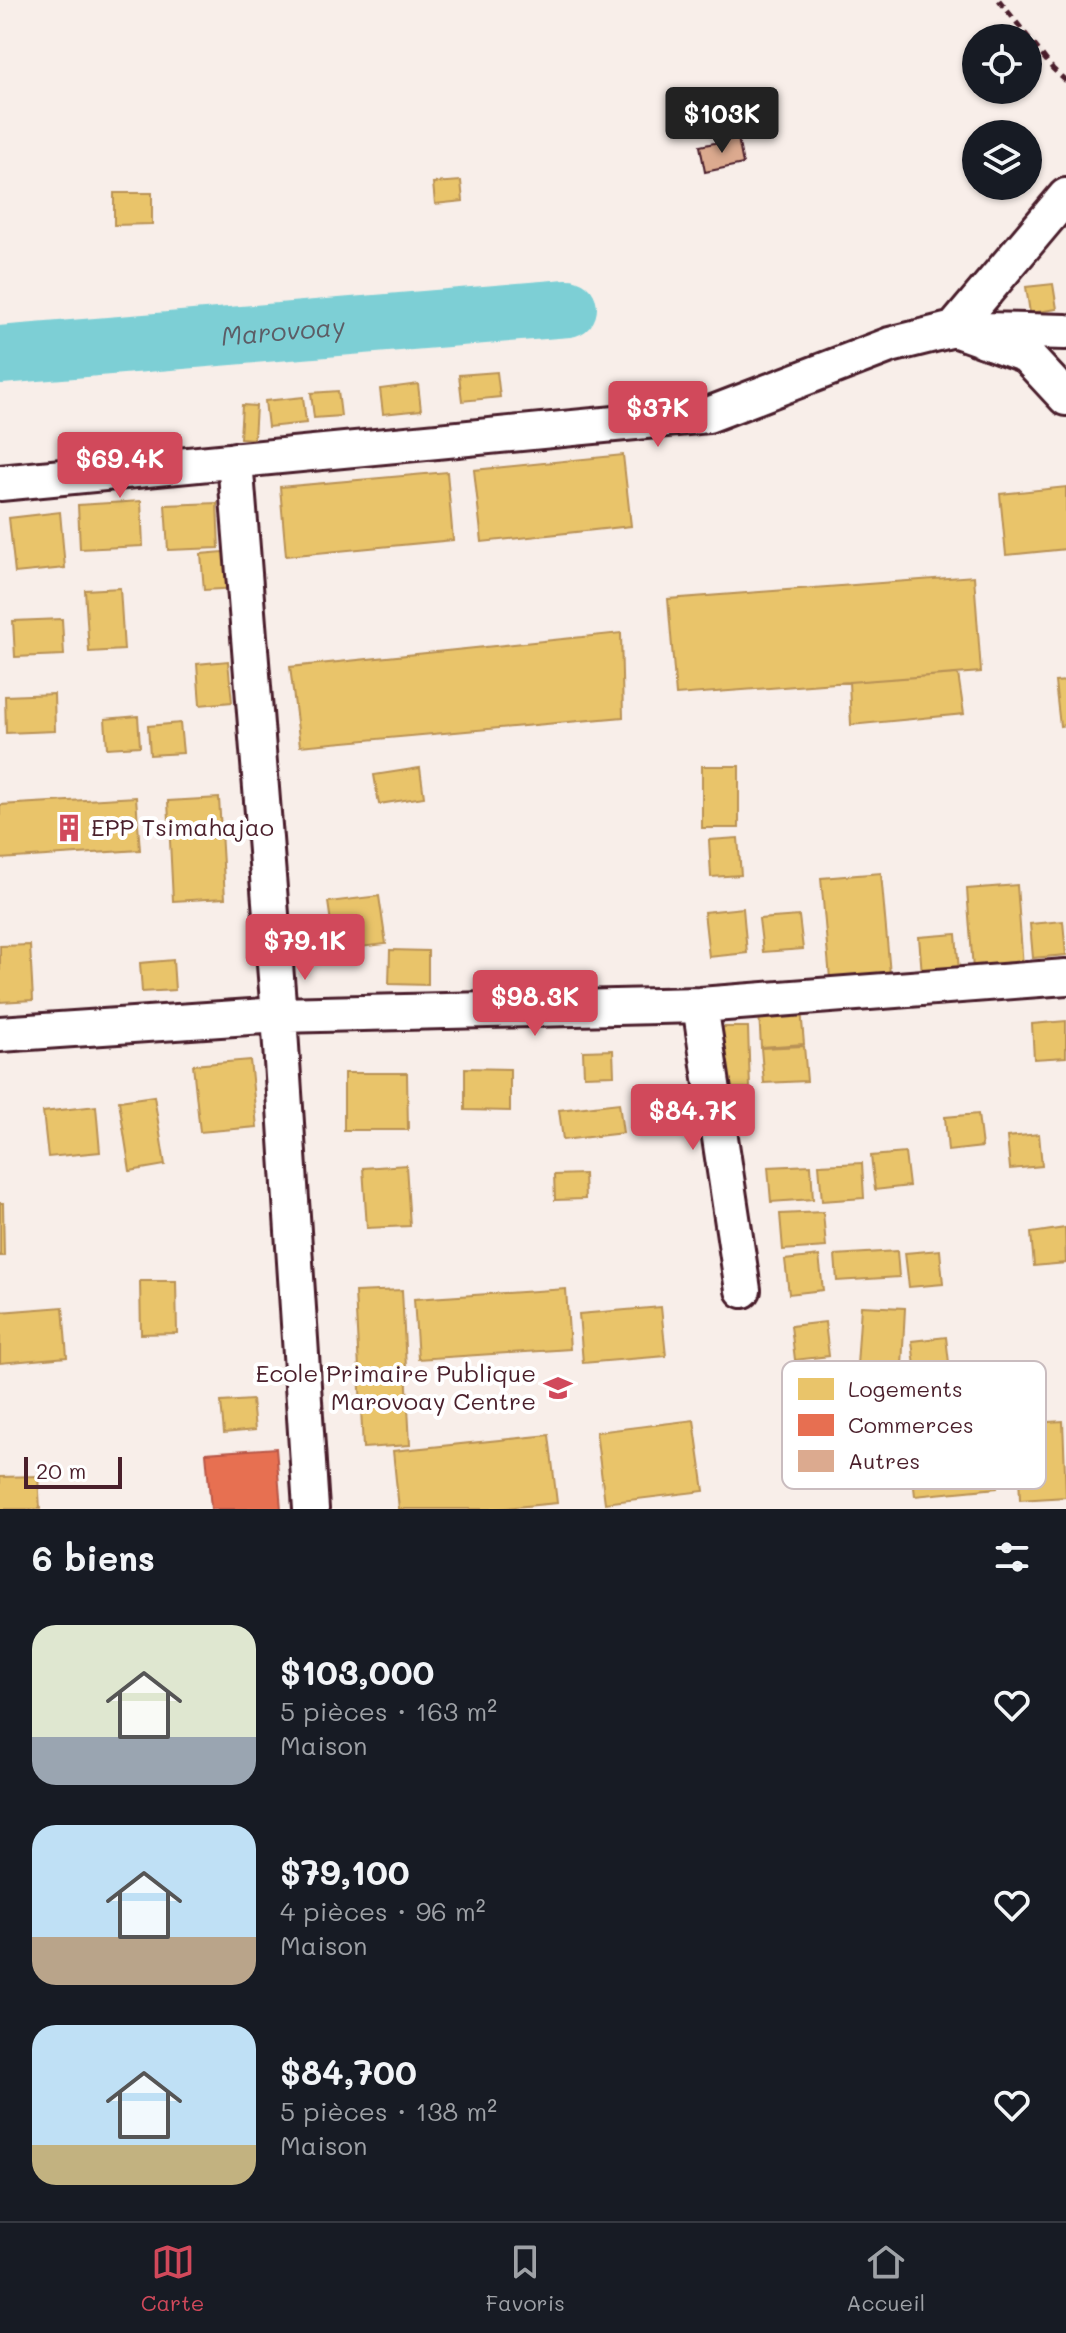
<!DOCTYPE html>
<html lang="fr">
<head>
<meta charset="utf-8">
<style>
	:root { --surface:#171b24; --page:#242831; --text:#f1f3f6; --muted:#9ea1a6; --line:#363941; --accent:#d1495b }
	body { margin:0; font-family:Mali,sans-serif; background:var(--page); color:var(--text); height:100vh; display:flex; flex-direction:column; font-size:30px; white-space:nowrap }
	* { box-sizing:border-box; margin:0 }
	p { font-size:26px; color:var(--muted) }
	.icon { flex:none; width:44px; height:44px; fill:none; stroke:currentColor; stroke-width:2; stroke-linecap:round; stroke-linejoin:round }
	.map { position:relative; height:1509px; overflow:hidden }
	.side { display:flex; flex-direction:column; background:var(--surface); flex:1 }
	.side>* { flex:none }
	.tools { position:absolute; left:962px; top:24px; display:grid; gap:16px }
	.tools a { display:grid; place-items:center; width:80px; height:80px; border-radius:50%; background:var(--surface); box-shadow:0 2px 6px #0004; font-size:40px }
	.scale { position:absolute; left:24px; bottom:20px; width:98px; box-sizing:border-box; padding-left:8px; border:4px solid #4a1f2b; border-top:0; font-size:22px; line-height:28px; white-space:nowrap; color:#4a1f2b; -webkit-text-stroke:6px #fff; paint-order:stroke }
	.price { position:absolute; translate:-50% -68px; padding:0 18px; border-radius:8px; background:var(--accent); color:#fff; font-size:26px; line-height:52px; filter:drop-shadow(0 2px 4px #0008) }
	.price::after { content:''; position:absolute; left:50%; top:48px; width:24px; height:18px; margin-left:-12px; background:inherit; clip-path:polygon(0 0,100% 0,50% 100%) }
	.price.active { background:#222; color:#fff }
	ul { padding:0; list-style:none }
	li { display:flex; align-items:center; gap:24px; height:200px; padding:0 32px }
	li span { display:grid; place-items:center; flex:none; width:224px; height:160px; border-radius:24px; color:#555 }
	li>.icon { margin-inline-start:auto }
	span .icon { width:96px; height:96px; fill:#fffc; stroke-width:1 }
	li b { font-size:34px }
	h2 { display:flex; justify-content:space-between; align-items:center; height:96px; padding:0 32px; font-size:34px }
	.tab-bar { display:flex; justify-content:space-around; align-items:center; height:112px; border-top:2px solid var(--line); background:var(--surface); font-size:22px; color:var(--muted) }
	.tab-bar a { display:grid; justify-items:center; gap:4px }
	.tab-bar .active { color:var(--accent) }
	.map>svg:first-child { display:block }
	.homes { fill:#e9c46a; stroke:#b99257; stroke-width:2 }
	.shops { fill:#e76f51; stroke:#b85746; stroke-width:2 }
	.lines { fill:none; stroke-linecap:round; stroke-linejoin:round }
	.river { stroke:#7dcfd5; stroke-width:58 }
	.building { fill:#dcaa8f; stroke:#4a1f2b; stroke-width:2 }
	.minor-casing { stroke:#4a1f2b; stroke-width:40 }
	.path { stroke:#4a1f2b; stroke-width:5; stroke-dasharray:8 6; stroke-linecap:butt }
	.minor { stroke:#fff; stroke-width:34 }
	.labels { text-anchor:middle; stroke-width:8; stroke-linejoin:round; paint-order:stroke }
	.poi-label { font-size:24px; fill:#4a1f2b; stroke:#fff; text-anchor:start }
	.water-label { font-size:26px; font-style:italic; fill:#5c5d66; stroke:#fff }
	.key { fill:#fff; stroke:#c9bcbf; stroke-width:2 }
	.key-label { font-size:22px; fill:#4a1f2b }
</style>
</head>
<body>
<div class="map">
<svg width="1066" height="1509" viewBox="0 0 1066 1509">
	<rect width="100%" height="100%" fill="#f8eee9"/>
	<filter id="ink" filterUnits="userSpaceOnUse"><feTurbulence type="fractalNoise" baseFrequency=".0125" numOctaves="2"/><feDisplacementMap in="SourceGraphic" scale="16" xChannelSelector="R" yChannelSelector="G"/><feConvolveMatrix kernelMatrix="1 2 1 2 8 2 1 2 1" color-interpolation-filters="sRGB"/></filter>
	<g filter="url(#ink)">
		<path class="homes" d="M461 181 463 201 435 204 433 183Z
			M114 193H152V224L114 225Z
			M1053 284 1057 309 1030 313 1026 287Z
			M497 372 500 397 462 401 459 375Z
			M418 384 421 410 383 414 380 389Z
			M338 391 341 416 314 418 311 393Z
			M303 397 306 423 268 427 265 401Z
			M242 405 256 406 254 439 240 438Z
			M623 455 631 526 482 542 474 470Z
			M447 472 453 540 286 556 280 487Z
			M1066 487V549L1006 555 1000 494Z
			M141 501 143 546 80 549 78 505Z
			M217 503 219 548 168 550 165 505Z
			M60 512 65 568 15 573 9 518Z
			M235 551 239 588 204 590 201 554Z
			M974 576 981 672 676 695 668 599Z
			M120 588 124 650 89 652 85 590Z
			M62 619 64 655 15 657 13 621Z
			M621 633 623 717 300 746 290 667Z
			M228 661 232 702 200 705 197 664Z
			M958 674 964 714 851 725 849 682Z
			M1066 681V725L1060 726 1055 682Z
			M54 694 55 731 6 733 5 696Z
			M138 716 140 746 107 748 105 719Z
			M180 723 183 753 150 755 148 726Z
			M702 766H739V828H702Z
			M420 768 424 797 379 804 374 775Z
			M136 797 140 850 0 859V805Z
			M219 798 225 898 173 901 168 801Z
			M738 838 741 875 711 877 709 840Z
			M881 873 890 974 830 979 821 878Z
			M1017 885 1023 967 973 970 967 889Z
			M379 896 386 944 335 950 328 902Z
			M743 908 747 953 709 957 704 912Z
			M799 916 803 949 763 952 759 919Z
			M1063 921 1066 955 1033 958 1030 924Z
			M956 934 959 971 922 974 919 937Z
			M30 945 33 1000 0 1002V946Z
			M390 950 428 951V985L389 984Z
			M173 960 175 990 142 992 140 963Z
			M801 1009 804 1044 761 1047 759 1012Z
			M1066 1021V1057L1034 1059 1032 1024Z
			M719 1027H748L750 1088H721Z
			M804 1046 807 1081 764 1083 761 1048Z
			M613 1050 614 1075 584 1076 583 1051Z
			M250 1060 257 1127 200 1132 193 1065Z
			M465 1068 510 1069V1111L465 1110Z
			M344 1073H407L408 1130H344Z
			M154 1096 165 1165 130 1171 119 1101Z
			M619 1103 623 1133 563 1140 559 1110Z
			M96 1106 100 1152 48 1157 43 1112Z
			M978 1114 982 1147 948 1151 945 1117Z
			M1039 1134 1042 1166 1010 1169 1007 1137Z
			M905 1153 909 1186 875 1190 871 1156Z
			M862 1163 864 1198 822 1201 819 1165Z
			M406 1165 410 1226 367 1228 363 1168Z
			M811 1165 813 1199 771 1202 768 1167Z
			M584 1174 585 1199 555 1200 554 1175Z
			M0 1203H3L4 1256H0Z
			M823 1212 826 1247 783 1250 780 1214Z
			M1065 1228 1066 1263 1034 1266 1031 1233Z
			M940 1250 943 1284 909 1287 905 1253Z
			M897 1251 899 1277 837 1281 835 1255Z
			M819 1256 823 1290 789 1294 785 1260Z
			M140 1281H176L177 1333 141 1334Z
			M566 1289 570 1349 418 1359 414 1299Z
			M402 1290 410 1445 363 1448 355 1292Z
			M861 1306 905 1308 902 1367 857 1365Z
			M63 1307 67 1357 0 1363V1312Z
			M661 1307 666 1356 583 1363 579 1314Z
			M825 1322 829 1356 795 1360 791 1326Z
			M946 1337 950 1371 916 1375 912 1341Z
			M252 1400 255 1430 224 1433 221 1402Z
			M694 1420 704 1491 605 1503 596 1432Z
			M1063 1421 1066 1497 1020 1500 1017 1424Z
			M990 1424 997 1488 915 1496 908 1434Z
			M549 1435 557 1503 495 1509H399L393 1451Z
			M38 1476 40 1509H0V1477Z"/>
		<path class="shops" d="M276 1448 281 1509H211L206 1453Z"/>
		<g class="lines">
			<path class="river" id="s1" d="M0 355 568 308"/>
		</g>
		<path class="building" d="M738 138 743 164 705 172 700 146Z"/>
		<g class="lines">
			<defs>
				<path id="minor" d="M954 329 1066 196
					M983 330 1066 332
					M235 460 279 1015 311 1509
					M0 483 708 415 890 345 954 329 1026 355 1066 398
					M700 1005 743 1290
					M0 1034 279 1015 700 1005 1066 977"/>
			</defs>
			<use href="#minor" class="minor-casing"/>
			<path class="path" d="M999 0 1053 69 1066 81"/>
			<use href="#minor" class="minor"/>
		</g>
	</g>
	<defs>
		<symbol id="building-bare" viewBox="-9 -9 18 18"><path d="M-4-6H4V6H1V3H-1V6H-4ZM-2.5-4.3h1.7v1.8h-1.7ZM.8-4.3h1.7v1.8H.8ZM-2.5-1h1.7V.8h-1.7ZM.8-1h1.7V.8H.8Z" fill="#d1495b" stroke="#fff" stroke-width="2.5" paint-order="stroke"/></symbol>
		<symbol id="school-bare" viewBox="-9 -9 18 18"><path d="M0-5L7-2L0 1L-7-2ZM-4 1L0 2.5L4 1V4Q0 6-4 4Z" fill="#d1495b" stroke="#fff" stroke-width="2.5" paint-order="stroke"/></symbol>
	</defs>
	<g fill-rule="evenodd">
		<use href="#building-bare" x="49" y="808" width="40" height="40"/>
		<use href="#school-bare" x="538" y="1368" width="40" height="40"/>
	</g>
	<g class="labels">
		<g class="poi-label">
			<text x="91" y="836">EPP Tsimahajao</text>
			<text x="536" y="1382" text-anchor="end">Ecole Primaire Publique<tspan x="536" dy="28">Marovoay Centre</tspan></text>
		</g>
		<g class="water-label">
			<text dy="9" stroke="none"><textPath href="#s1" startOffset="284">Marovoay</textPath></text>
		</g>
	</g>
	<rect x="782" y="1361" width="264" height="128" rx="12" class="key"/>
	<rect x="798" y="1378" width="36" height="22" fill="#e9c46a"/>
	<rect x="798" y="1414" width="36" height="22" fill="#e76f51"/>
	<rect x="798" y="1450" width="36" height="22" fill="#dcaa8f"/>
	<g class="key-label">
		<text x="848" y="1397">Logements</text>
		<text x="848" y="1433">Commerces</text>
		<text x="848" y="1469">Autres</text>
	</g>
</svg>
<div class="tools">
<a><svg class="icon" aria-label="locate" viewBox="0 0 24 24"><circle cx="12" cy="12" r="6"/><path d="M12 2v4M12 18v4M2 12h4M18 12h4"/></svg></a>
<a><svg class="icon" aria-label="layers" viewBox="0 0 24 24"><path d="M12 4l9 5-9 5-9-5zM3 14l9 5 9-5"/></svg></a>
</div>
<div class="scale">20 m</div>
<b class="price active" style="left:722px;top:155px">$103K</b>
<b class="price" style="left:658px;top:449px">$37K</b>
<b class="price" style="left:120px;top:500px">$69.4K</b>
<b class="price" style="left:305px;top:982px">$79.1K</b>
<b class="price" style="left:535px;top:1038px">$98.3K</b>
<b class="price" style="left:693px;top:1152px">$84.7K</b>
</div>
<section class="side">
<h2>6 biens<svg class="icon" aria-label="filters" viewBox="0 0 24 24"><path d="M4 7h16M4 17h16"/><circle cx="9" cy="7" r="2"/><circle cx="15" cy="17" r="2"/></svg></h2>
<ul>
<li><span style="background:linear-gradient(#dfe7d0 70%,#9aa5b1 0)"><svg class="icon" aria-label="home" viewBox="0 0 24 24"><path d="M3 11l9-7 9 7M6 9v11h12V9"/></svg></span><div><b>$103,000</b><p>5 pièces · 163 m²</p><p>Maison</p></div><svg class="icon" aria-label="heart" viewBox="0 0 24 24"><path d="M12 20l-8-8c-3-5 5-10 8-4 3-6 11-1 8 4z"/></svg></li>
<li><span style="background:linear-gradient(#bfe0f5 70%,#b9a48a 0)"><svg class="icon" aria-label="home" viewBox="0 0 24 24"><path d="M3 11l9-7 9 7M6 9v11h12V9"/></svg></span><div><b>$79,100</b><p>4 pièces · 96 m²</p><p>Maison</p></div><svg class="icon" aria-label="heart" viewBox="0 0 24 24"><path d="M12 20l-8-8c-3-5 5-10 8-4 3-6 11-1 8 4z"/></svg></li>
<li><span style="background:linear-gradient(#bfe0f5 75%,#c2b280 0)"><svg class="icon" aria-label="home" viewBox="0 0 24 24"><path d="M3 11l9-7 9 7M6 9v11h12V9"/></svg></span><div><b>$84,700</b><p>5 pièces · 138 m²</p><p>Maison</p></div><svg class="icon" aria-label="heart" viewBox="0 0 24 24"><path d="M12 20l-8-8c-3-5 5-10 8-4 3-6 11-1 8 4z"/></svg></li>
</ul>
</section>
<nav class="tab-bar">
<a class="active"><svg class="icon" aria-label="map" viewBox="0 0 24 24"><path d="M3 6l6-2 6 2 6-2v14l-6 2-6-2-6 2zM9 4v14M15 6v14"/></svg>Carte</a>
<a><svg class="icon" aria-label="saved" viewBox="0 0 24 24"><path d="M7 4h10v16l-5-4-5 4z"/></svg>Favoris</a>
<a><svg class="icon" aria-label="home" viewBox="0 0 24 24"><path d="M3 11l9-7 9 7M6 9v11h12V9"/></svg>Accueil</a>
</nav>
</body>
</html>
